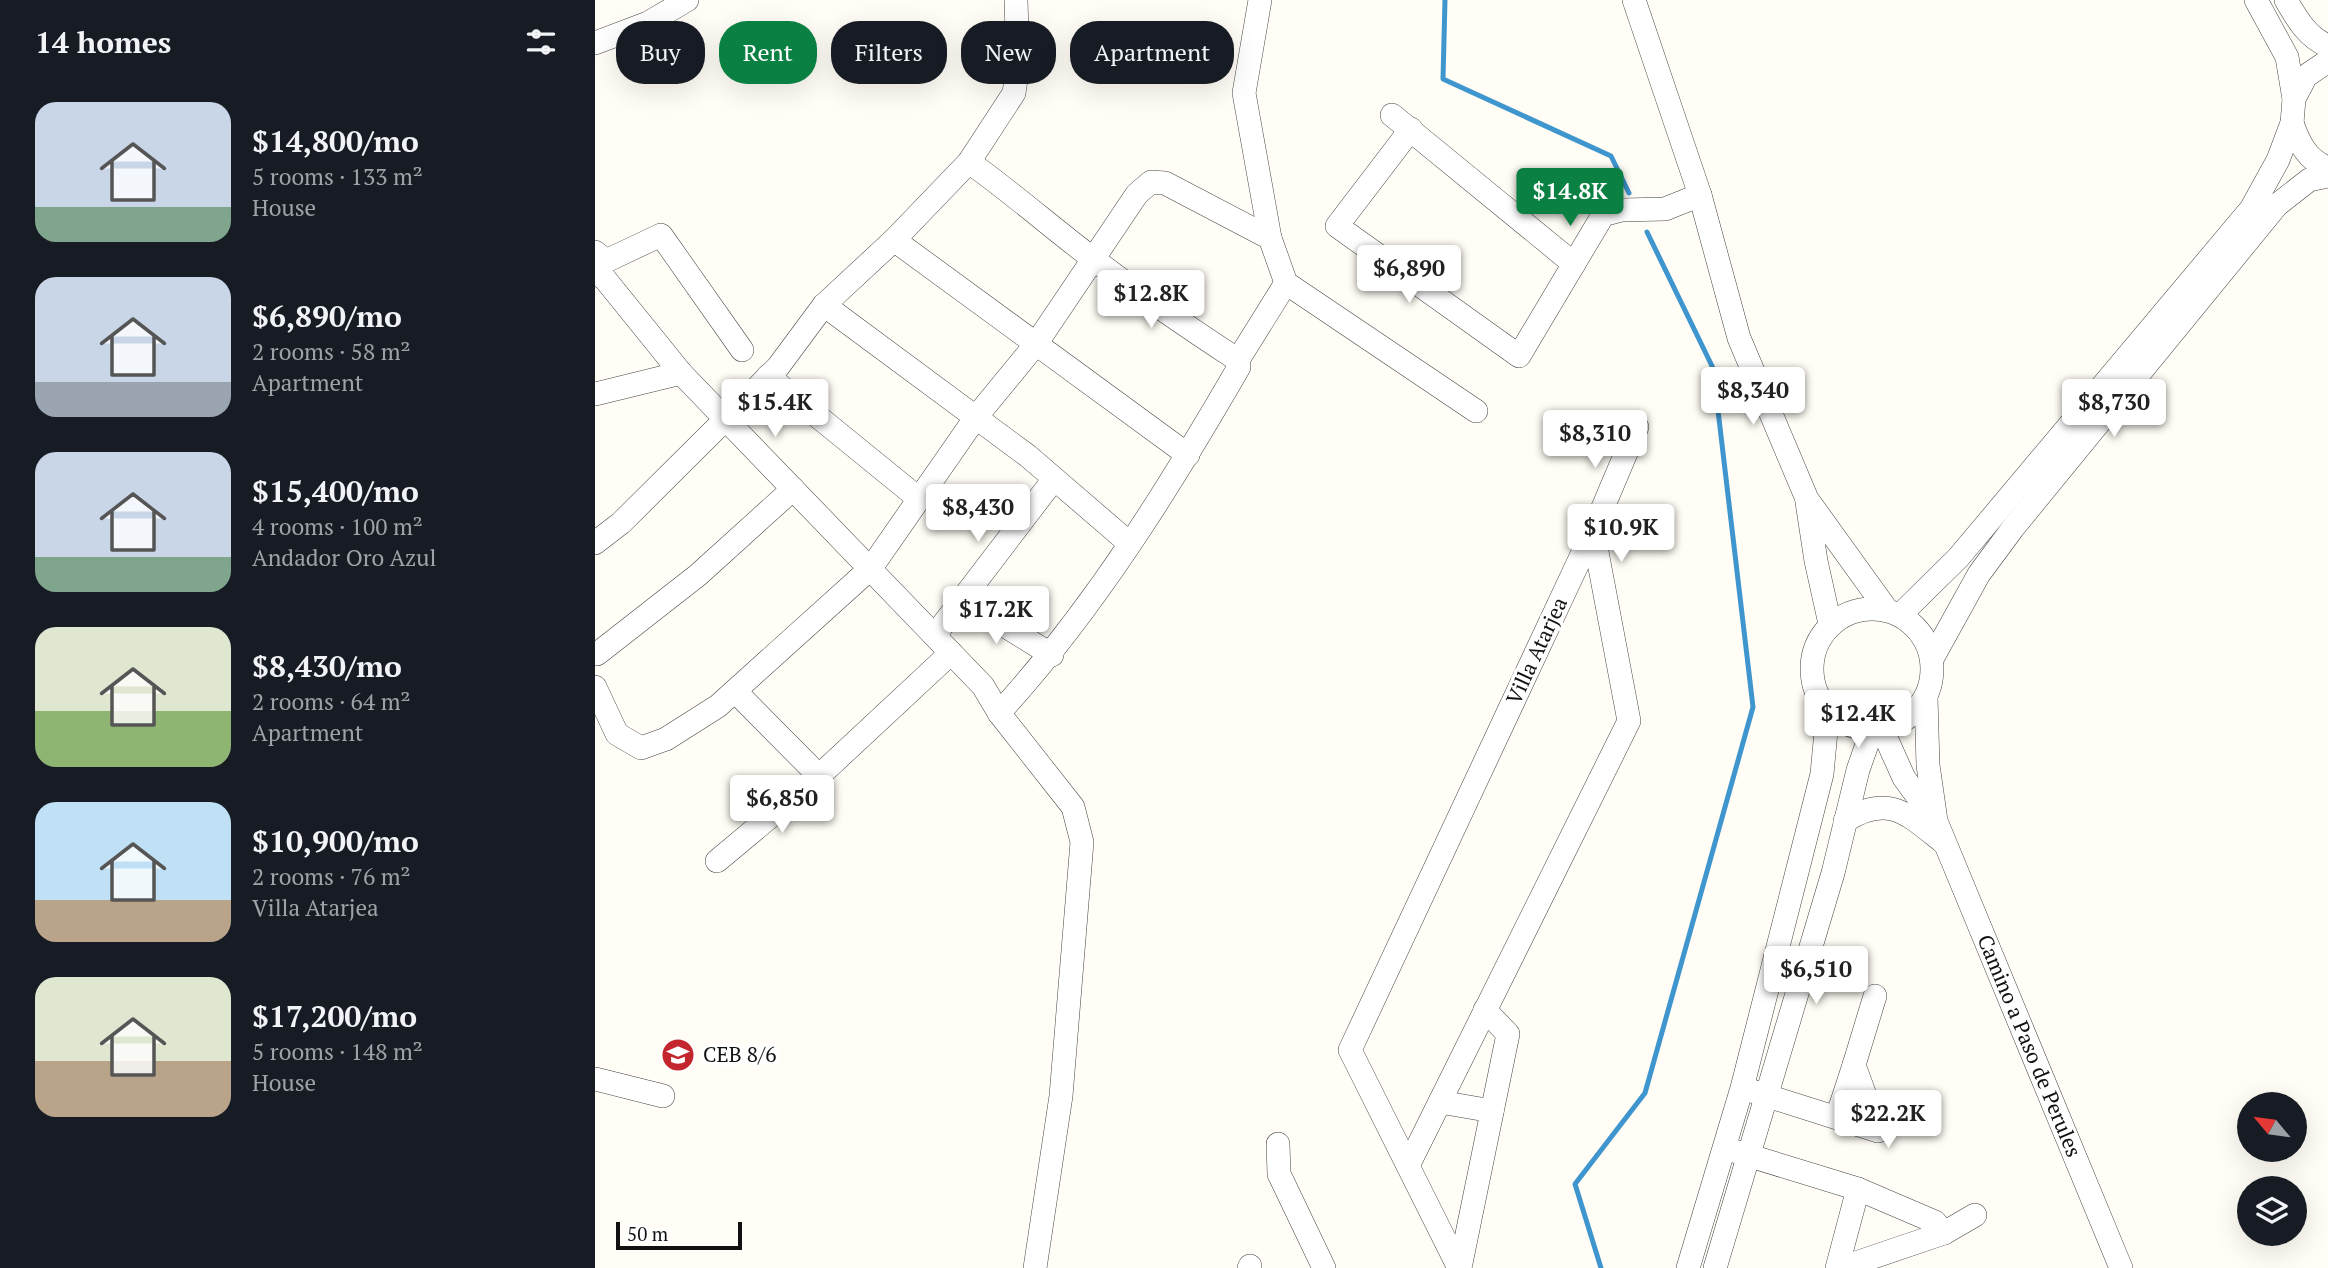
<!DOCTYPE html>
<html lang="en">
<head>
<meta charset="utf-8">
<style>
	:root { --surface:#171b24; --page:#242831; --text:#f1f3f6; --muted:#9ea1a6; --accent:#0b8043 }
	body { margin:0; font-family:"PT Serif",serif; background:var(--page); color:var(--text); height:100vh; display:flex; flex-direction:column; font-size:26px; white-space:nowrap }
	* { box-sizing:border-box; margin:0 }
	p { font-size:23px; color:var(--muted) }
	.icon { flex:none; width:38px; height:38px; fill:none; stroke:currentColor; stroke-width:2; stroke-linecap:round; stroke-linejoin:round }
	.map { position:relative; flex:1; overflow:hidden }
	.details { display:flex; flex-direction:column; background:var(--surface); width:595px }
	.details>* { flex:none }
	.top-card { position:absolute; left:21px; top:21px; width:665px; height:63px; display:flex; gap:14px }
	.needle { width:46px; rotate:299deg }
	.controls { position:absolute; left:1642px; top:1092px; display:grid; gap:14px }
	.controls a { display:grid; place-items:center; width:70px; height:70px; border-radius:50%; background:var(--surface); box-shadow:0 7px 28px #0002; font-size:35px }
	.scale { position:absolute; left:21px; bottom:18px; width:126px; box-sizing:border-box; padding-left:7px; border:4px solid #111; border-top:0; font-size:19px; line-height:24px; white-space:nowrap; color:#111; -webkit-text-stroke:5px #fff; paint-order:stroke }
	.price { position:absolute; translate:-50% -60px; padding:0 16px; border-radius:7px; background:#fff; color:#222; font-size:23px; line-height:46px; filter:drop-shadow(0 2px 4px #0008) }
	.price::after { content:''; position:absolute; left:50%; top:42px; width:21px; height:16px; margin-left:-10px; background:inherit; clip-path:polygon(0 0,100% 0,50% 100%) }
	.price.current { background:var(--accent); color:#fff }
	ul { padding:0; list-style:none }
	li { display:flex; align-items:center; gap:21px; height:175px; padding:0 35px }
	li span { display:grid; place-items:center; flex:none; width:196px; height:140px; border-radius:21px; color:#555 }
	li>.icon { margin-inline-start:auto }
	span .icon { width:84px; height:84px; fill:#fffc; stroke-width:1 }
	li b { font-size:30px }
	h2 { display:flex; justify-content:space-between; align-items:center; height:84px; padding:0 35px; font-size:30px }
	.chip { padding:0 24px; border-radius:28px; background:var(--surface); box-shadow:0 7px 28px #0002; font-size:24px; line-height:63px }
	.chip.current { background:var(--accent); color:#fff }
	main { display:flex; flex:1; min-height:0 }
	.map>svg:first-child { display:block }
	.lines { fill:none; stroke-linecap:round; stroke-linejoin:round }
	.stream { stroke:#3f96cf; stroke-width:5 }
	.minor-casing { stroke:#444; stroke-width:24 }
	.minor { stroke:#fff; stroke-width:23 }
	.labels { text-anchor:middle; stroke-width:7; stroke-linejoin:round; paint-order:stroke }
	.street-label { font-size:21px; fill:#111; stroke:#fff }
	.poi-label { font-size:21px; fill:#111; stroke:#fff; text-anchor:start }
</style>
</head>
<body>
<main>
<section class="details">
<h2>14 homes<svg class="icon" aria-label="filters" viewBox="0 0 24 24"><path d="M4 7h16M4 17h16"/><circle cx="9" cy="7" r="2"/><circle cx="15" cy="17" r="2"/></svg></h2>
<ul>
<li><span style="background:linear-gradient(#c9d6e8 75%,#7fa58c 0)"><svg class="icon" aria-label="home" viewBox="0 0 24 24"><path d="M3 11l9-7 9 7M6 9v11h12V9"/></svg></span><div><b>$14,800/mo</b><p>5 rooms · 133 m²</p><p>House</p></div></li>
<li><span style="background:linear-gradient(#c9d6e8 75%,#9aa5b1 0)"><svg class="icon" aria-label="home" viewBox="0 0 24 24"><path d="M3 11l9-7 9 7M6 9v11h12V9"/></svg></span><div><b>$6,890/mo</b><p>2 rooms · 58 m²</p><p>Apartment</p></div></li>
<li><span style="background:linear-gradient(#c9d6e8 75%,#7fa58c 0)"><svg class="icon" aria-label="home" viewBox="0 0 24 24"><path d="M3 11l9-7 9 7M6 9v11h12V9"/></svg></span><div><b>$15,400/mo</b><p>4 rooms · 100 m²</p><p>Andador Oro Azul</p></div></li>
<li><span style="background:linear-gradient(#dfe7d0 60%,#8fb573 0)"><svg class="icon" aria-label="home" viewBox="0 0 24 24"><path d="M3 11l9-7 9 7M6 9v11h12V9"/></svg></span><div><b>$8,430/mo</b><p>2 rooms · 64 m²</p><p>Apartment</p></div></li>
<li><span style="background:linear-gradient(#bfe0f5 70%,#b9a48a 0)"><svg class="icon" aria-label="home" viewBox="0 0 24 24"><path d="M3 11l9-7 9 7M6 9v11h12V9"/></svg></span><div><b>$10,900/mo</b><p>2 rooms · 76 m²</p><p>Villa Atarjea</p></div></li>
<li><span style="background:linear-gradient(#dfe7d0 60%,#b9a48a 0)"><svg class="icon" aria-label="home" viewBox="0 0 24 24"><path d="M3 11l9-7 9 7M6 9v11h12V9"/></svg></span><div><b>$17,200/mo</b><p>5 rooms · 148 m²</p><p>House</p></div></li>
</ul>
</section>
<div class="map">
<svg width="1733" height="1268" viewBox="0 0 1733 1268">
	<rect width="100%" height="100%" fill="#fffdf5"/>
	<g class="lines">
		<path class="stream" d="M850 0 848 79 1016 156 1034 193
			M1006 1268 980 1184 1050 1093 1158 707 1118 368 1052 232"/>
		<defs>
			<g id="minor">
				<path d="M665 0 649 93 675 238"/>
				<path d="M1039 0 1105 195 1144 338 1212 499 1292 610"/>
				<path d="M1661 0 1692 57 1699 99"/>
				<path d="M1691 0C1702 19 1712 37 1733 46"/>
				<path d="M0 43 53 23 92 0"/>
				<path d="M797 115 979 264"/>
				<path d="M1697 123C1704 143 1712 160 1733 168"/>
				<path d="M816 129 742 226 924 356 1008 215 1027 210 1070 209 1105 195"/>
				<path d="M374 162C418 193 458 229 501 261 547 296 594 328 643 360"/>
				<path d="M299 240 593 455"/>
				<path d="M0 252 11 261 66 235 147 350"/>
				<path d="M0 272 10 279 86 373 388 686 404 713 478 807 487 842 466 1096 440 1268"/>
				<path d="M229 305 433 456 534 543"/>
				<path d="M173 376 323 498"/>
				<path d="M0 394 86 373"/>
				<path d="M1212 502 1221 561 1235 624"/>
				<path d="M998 531 1042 427"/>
				<path d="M0 543 26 523 183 367 229 305 299 240 374 162 419 93 423 65 421 0"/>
				<path d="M368 600 457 655"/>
				<circle cx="1277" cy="669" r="60"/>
				<path d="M1305 615 1363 558 1656 209 1683 160 1697 123 1699 99 1711 76 1733 61"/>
				<path d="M340 635 459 479"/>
				<path d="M2 654 103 575 198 489"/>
				<path d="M1337 659 1384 574 1418 528 1682 205 1714 180 1733 176"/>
				<path d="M0 687 22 734 46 748 71 739 123 706 276 568 381 417 441 344 542 194 556 182 570 183 675 238 691 283 881 411"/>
				<path d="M140 691 224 776 356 653"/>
				<path id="s1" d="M1331 697 1333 765 1341 821 1526 1268"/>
				<path d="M404 713C499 609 574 488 644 367L643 360 691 283"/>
				<path d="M1287 729 1309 778 1339 819"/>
				<path d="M1250 821C1293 793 1313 814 1348 842"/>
				<path d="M122 861 224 776"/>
				<path d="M0 1079 68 1096"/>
				<path d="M1157 1091 1283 1131 1259 1065 1280 996"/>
				<path d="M845 1102 897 1111"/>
				<path d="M1242 1117 1259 1065"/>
				<path d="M683 1144 684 1174 729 1268"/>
				<path d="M1139 1151 1263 1189 1340 1222 1349 1233 1246 1268"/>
				<path d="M813 1166 1034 721 998 531 755 1050 864 1268"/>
				<path d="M1349 1233 1380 1215"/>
				<path d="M654 1268 655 1266"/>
				<path d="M865 1268 913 1034 890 1010"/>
				<path d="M1093 1268 1147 1088 1227 774 1233 710"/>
				<path d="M1120 1268 1238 873 1263 770 1277 730"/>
				<path d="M1242 1268 1263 1189"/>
			</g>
		</defs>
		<use href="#minor" class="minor-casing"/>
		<use href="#minor" class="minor"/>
	</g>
	<defs>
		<symbol id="school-disc" viewBox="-11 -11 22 22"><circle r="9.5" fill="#c4262e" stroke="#fff"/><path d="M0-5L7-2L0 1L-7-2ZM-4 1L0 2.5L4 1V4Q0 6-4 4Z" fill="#fff"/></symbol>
	</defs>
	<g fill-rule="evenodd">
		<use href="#school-disc" x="64" y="1036" width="38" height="38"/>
	</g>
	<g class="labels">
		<g class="street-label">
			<text transform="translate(942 651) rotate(-65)" y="7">Villa Atarjea</text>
			<text dy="7" stroke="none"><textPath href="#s1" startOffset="368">Camino a Paso de Perules</textPath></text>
		</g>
		<g class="poi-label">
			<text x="108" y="1062">CEB 8/6</text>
		</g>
	</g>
</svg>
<div class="controls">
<a><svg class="needle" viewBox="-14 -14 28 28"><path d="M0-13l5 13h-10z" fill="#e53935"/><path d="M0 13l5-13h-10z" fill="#9ea1a6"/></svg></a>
<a><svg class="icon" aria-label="layers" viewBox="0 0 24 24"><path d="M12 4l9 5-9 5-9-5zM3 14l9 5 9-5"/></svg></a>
</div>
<div class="scale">50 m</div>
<b class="price current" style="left:975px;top:228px">$14.8K</b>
<b class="price" style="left:814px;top:305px">$6,890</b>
<b class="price" style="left:556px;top:330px">$12.8K</b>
<b class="price" style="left:1158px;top:427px">$8,340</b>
<b class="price" style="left:180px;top:439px">$15.4K</b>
<b class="price" style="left:1519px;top:439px">$8,730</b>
<b class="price" style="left:1000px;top:470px">$8,310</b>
<b class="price" style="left:383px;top:544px">$8,430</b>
<b class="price" style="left:1026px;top:564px">$10.9K</b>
<b class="price" style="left:401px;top:646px">$17.2K</b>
<b class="price" style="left:1263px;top:750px">$12.4K</b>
<b class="price" style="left:187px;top:835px">$6,850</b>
<b class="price" style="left:1221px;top:1006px">$6,510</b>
<b class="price" style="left:1293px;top:1150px">$22.2K</b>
<div class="top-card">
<a class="chip">Buy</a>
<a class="chip current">Rent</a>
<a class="chip">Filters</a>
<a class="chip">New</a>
<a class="chip">Apartment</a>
</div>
</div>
</main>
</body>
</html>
